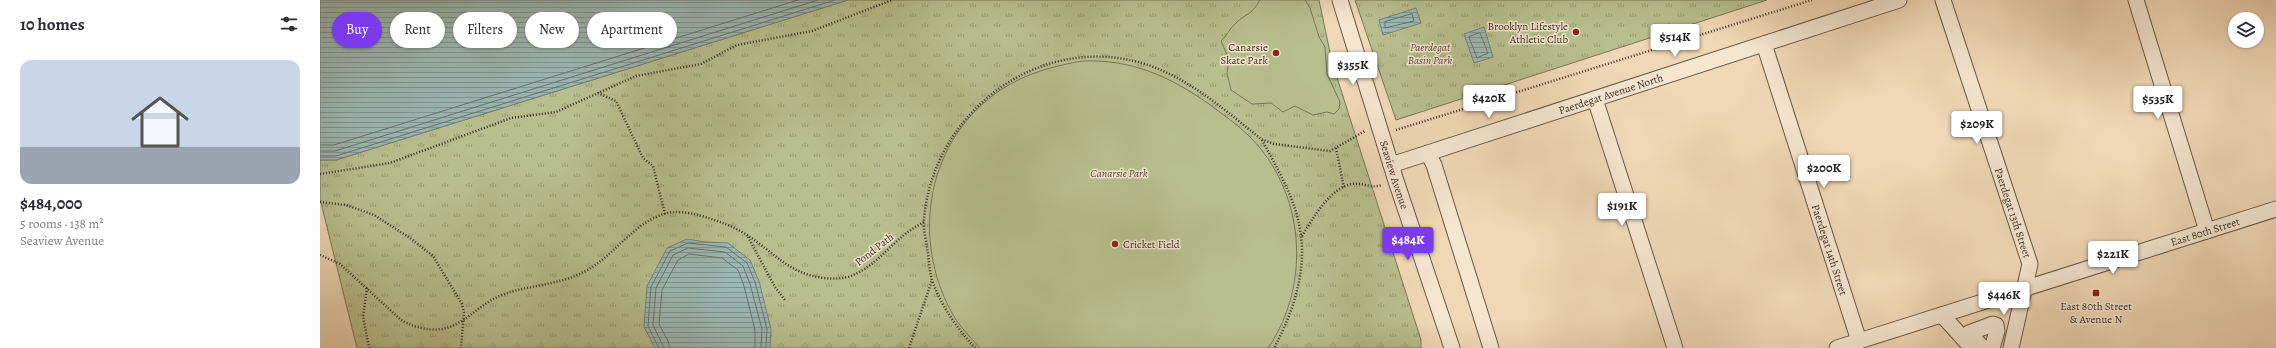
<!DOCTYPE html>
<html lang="en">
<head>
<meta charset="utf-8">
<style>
	:root { --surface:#fff; --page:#f7f7f7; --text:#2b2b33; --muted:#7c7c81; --line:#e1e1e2; --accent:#7c3aed }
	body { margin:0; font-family:Alegreya,serif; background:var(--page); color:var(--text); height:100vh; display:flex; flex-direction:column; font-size:15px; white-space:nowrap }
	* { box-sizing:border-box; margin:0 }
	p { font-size:13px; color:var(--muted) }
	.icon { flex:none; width:22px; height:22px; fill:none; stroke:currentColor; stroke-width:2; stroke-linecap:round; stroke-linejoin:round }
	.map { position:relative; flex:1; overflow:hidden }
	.side { display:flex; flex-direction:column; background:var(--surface); width:320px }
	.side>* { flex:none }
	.top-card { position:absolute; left:12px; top:12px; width:380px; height:36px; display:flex; gap:8px }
	.controls { position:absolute; left:1908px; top:12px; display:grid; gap:8px }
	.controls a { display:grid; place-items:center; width:36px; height:36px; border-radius:50%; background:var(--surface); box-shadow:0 1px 3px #0004; font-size:20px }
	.price { position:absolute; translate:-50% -34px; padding:0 9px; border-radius:4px; background:#fff; color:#222; font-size:13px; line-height:26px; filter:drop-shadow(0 1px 2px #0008) }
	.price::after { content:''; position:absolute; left:50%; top:24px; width:12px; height:9px; margin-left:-6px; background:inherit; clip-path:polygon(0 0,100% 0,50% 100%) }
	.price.current { background:var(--accent); color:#fff }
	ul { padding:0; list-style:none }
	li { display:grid; align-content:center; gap:8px; height:212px; padding:0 20px }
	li+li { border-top:1px solid var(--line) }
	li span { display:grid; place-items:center; height:124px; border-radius:12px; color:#555 }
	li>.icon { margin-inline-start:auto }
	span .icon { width:72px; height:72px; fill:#fffc; stroke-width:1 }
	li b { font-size:17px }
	h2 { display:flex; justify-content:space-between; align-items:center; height:48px; padding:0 20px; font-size:17px }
	.chip { padding:0 14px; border-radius:18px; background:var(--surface); box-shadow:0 1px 3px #0004; font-size:14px; line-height:36px }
	.chip.current { background:var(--accent); color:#fff }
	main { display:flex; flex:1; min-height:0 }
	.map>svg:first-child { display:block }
	.park { fill:url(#park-tufts); stroke:#787659 }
	.garden { fill:#b8bf8f; stroke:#787659 }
	.water { fill:url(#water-rules); stroke:#74807b }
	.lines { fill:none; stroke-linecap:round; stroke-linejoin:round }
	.shore { stroke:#6a726c; stroke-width:1 }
	.minor-casing { stroke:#655748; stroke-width:17 }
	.path { stroke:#372c23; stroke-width:2.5; stroke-dasharray:1 2; stroke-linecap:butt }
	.minor { stroke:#f5e6d0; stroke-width:15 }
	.poi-dot { fill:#8f2418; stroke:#f5e6d0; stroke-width:1.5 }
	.labels { text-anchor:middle; stroke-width:3; stroke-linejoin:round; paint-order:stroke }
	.poi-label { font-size:11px; fill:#372c23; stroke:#f5e6d0; text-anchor:end }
	.park-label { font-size:11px; font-style:italic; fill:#514939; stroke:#f5e6d0 }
	.street-label { font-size:11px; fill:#372c23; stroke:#f5e6d0 }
</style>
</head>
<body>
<main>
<section class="side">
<h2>10 homes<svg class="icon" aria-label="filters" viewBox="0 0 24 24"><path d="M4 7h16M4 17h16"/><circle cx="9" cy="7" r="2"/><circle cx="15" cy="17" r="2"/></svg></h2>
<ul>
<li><span style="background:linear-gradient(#c9d6e8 70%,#9aa5b1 0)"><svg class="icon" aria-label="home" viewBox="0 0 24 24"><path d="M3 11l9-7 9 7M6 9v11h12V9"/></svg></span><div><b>$484,000</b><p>5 rooms · 138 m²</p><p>Seaview Avenue</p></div></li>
</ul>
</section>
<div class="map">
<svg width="1956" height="348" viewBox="0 0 1956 348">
	<defs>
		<pattern id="park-tufts" width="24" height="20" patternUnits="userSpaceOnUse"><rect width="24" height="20" fill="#b8bf8f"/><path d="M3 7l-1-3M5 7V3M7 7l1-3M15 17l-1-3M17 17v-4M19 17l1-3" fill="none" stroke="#969b74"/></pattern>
		<pattern id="water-rules" width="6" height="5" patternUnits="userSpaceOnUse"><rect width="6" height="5" fill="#9cb8b5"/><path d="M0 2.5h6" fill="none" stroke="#809693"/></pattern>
	</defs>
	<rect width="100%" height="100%" fill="#f0d8b6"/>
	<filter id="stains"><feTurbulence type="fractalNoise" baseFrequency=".005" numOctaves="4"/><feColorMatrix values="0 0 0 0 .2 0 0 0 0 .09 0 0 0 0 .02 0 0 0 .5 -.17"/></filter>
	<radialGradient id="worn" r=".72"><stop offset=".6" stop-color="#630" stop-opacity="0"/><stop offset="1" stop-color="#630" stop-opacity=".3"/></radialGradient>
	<path class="park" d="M528 0H999L1012 62 1101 340V348H37L0 199V160H16Z
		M1035 0H1447L1076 120Z"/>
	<path class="garden" d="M940 0H985L990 8 999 37 1005 47 1007 74 1020 102 1019 109 1014 114 1007 112 993 115 975 106 963 112 951 103 932 104 911 90 907 73 909 59 901 41C907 36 909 29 915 24 927 12 930 17 940 0Z
		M762 61C811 59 849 76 889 104 902 114 917 124 929 136 985 191 992 284 948 348H660C650 337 639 326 632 313 590 237 607 138 682 89 707 73 734 66 762 61Z"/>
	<path class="water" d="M0 0H528L16 160H0Z
		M1096 8 1101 23 1063 35 1059 20Z
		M1164 27 1173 57 1154 63 1144 34Z
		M367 239 385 242 408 243 430 260 439 281 451 329 450 348H336L334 346 324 327 327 286 347 248Z"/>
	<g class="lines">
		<path class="shore" d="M1092 14 1094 21 1065 28V22Z
			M1160 33 1168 53 1157 58 1149 37Z
			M0 145H14L478 0
			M0 151H15L498 0
			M0 156H16L515 0
			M339 348 328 326 331 287 350 251 368 243 406 247 427 263 435 282 447 329 446 348
			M344 348 333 325 336 288 353 255 368 248 405 252 423 266 430 284 442 329 441 348
			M350 348 348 341 339 324 342 290 358 260 369 254 402 258 418 270 424 286 435 330V348"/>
		<defs>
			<g id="minor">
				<path id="s1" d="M1020 0 1076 181 1132 348"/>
				<path id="s2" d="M1623 0 1710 264 1691 348"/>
				<path d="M1816 0 1887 231"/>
				<path id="s3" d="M1444 44 1539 341"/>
				<path d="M1275 99 1355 348"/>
				<path d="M1108 153 1114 165 1171 348"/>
				<path id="s4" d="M1071 165 1579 0"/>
				<path d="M1622 315 1651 347"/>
				<path id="s5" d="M1517 348 1956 209"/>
				<path d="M1663 348 1649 333 1673 324 1676 325 1677 331 1672 348"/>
			</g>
		</defs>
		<use href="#minor" class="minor-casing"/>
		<path class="path" d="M278 93 296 101 323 158 333 166 345 214
			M1076 130 1492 0
			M942 140C958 170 977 201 981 236 986 274 972 315 954 348
			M1016 148 1024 188
			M0 174 70 163 191 118 236 112 316 76 381 64 417 45 492 31 572 0
			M0 202 26 205 54 215 90 238 113 256 142 304 144 312 141 348
			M982 236C993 218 1010 188 1032 184 1042 182 1050 189 1062 185
			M428 237 455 287 465 300
			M0 255 20 264 81 320C93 327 108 331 122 329 145 325 160 303 182 295 210 284 241 286 269 269 295 254 314 223 344 214 356 210 370 213 382 216 398 221 413 226 427 235 455 253 469 274 504 278 513 279 522 279 531 276 552 268 567 249 584 235 590 230 597 226 604 222
			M47 288 43 316 49 348
			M589 348 612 280
			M655 348C637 328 621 306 612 280 609 270 609 258 607 247 606 239 603 229 604 220 612 113 719 31 825 64 869 78 906 111 941 139L954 144 1010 151 1045 131"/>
		<use href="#minor" class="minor"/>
	</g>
	<g class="poi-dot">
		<circle cx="1256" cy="32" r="4"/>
		<circle cx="956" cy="53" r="4"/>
		<circle cx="795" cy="244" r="4"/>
		<rect x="1772" y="289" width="8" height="8" rx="2"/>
	</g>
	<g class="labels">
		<g class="poi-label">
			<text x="1248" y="30">Brooklyn Lifestyle<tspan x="1248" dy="13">Athletic Club</tspan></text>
			<text x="948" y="51">Canarsie<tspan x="948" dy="13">Skate Park</tspan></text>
			<text x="803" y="248" text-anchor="start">Cricket Field</text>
			<text x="1776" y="310" text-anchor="middle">East 80th Street<tspan x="1776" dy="13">&amp; Avenue N</tspan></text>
		</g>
		<g class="park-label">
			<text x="1110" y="51">Paerdegat<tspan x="1110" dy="13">Basin Park</tspan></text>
			<text x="799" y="177">Canarsie Park</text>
		</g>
		<g class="street-label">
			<text dy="4" stroke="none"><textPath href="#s4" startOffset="231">Paerdegat Avenue North</textPath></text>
			<text dy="4" stroke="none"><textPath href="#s1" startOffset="183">Seaview Avenue</textPath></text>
			<text dy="4" stroke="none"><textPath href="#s2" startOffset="224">Paerdegat 13th Street</textPath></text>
			<text dy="4" stroke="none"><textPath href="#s5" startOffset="386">East 80th Street</textPath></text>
			<text transform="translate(554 249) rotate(-38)" y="4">Pond Path</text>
			<text dy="4" stroke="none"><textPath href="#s3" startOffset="216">Paerdegat 14th Street</textPath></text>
		</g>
	</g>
	<rect width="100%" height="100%" filter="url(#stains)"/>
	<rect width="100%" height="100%" fill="url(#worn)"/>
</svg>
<div class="controls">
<a><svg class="icon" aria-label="layers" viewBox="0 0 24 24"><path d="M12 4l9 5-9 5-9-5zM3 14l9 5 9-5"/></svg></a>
</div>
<b class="price" style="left:1355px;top:58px">$514K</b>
<b class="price" style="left:1033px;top:86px">$355K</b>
<b class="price" style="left:1169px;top:119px">$420K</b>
<b class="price" style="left:1838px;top:120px">$535K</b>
<b class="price" style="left:1657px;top:145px">$209K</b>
<b class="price" style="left:1504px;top:189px">$200K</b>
<b class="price" style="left:1302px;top:227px">$191K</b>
<b class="price current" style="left:1088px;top:261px">$484K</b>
<b class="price" style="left:1793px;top:275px">$221K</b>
<b class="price" style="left:1684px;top:316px">$446K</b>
<div class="top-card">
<a class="chip current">Buy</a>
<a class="chip">Rent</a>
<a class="chip">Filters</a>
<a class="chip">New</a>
<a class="chip">Apartment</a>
</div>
</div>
</main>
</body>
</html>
